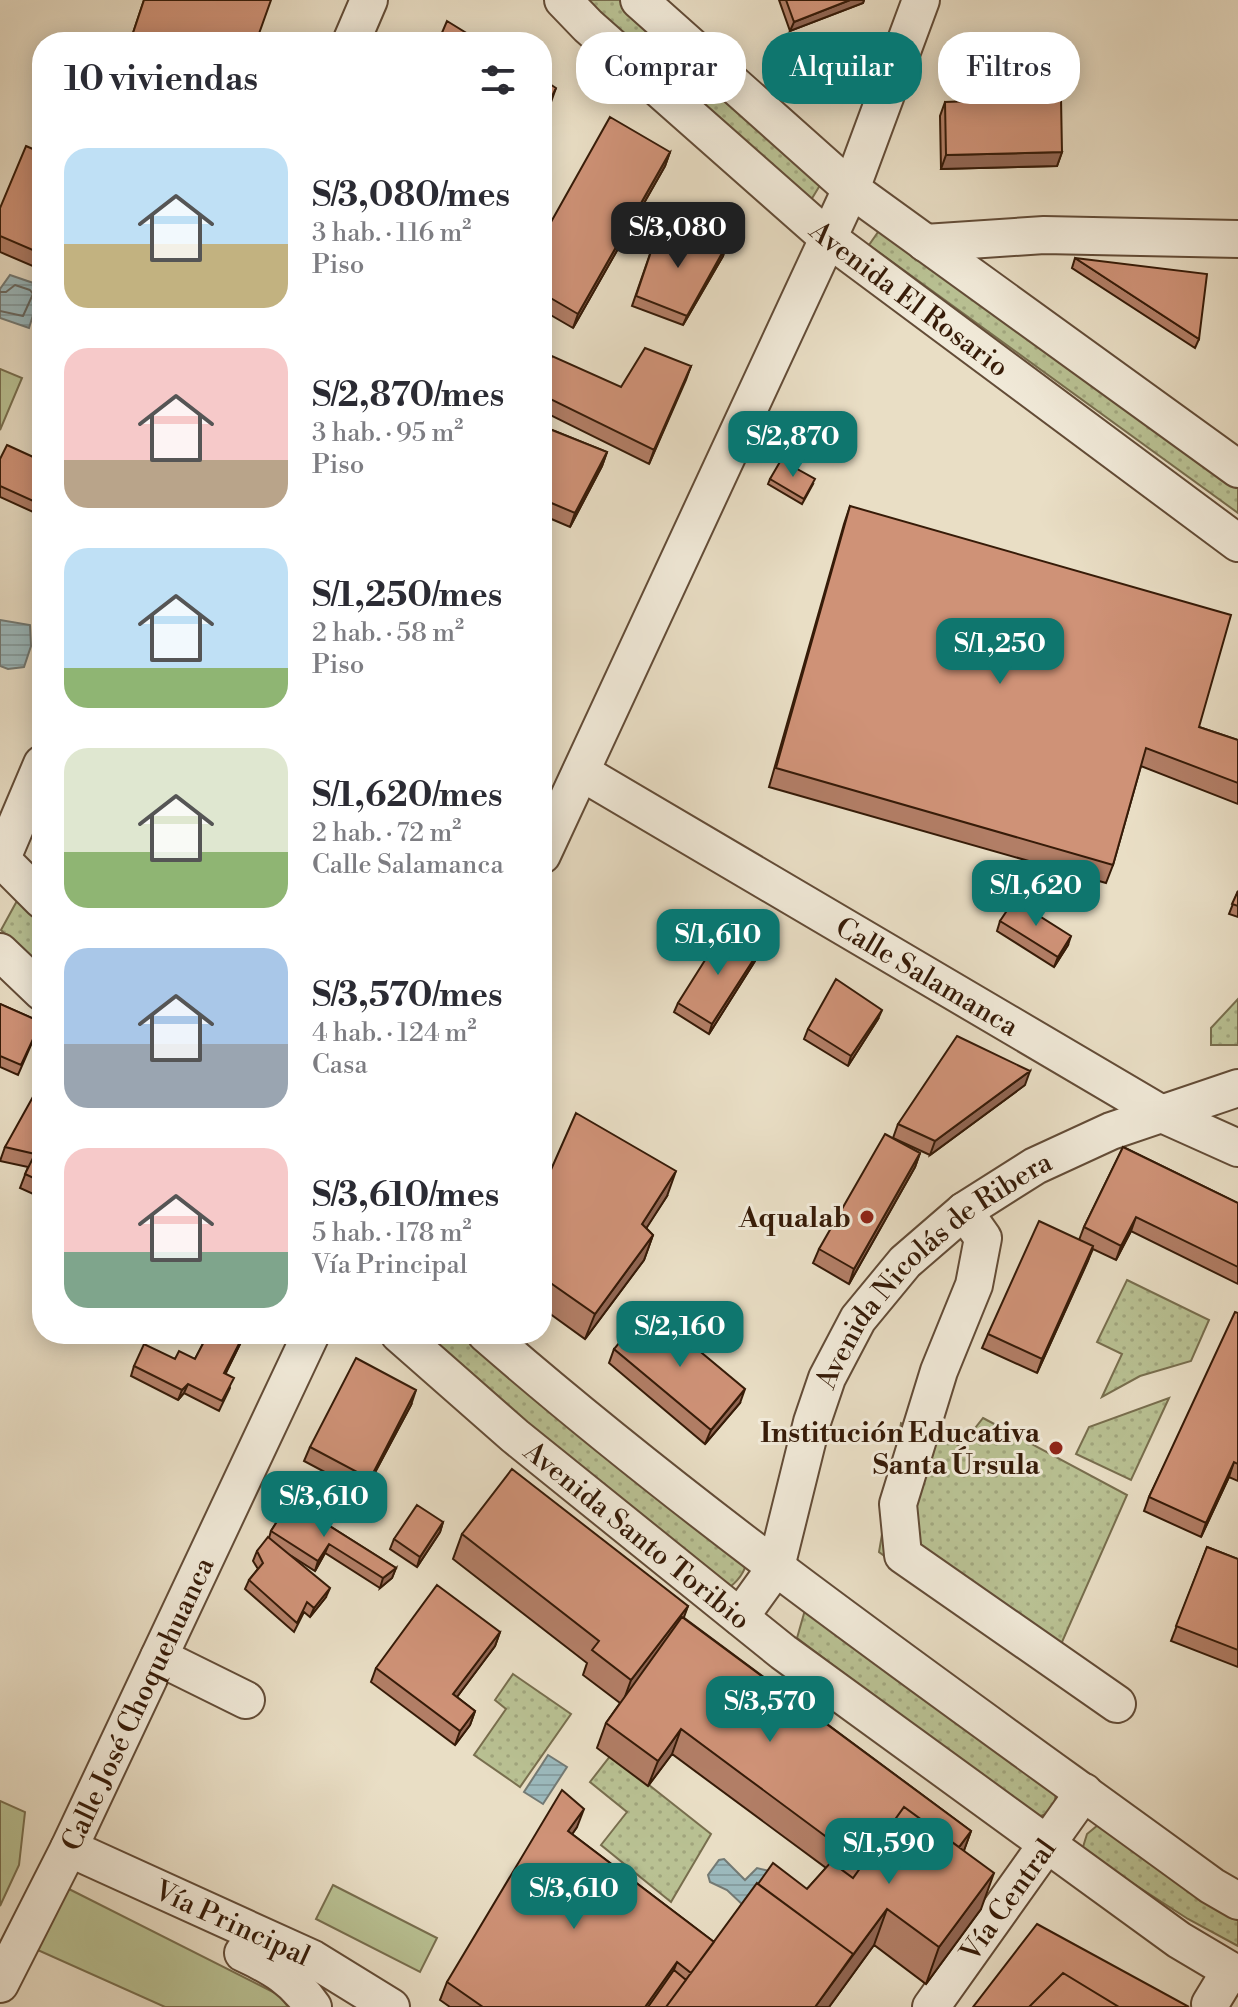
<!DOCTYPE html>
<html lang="es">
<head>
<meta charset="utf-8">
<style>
	:root { --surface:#fff; --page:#f7f7f7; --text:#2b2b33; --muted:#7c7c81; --accent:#0f766e }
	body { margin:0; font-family:"Libre Bodoni",serif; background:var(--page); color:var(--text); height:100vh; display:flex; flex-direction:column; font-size:30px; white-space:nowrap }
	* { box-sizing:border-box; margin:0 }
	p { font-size:26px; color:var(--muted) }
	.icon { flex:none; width:44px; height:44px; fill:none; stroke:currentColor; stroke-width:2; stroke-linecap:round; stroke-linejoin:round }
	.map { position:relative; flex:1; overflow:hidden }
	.side { position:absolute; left:32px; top:32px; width:520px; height:1312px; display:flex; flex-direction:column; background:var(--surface); border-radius:32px; box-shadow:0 4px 20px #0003 }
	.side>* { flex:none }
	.banner { position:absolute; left:576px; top:32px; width:542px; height:72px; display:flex; gap:16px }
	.price { position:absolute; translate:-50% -68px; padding:0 18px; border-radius:16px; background:var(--accent); color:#fff; font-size:26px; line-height:52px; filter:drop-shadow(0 2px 4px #0008) }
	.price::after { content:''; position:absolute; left:50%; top:48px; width:24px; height:18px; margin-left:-12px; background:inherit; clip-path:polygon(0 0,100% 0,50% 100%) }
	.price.on { background:#222; color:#fff }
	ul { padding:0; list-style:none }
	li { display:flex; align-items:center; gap:24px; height:200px; padding:0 32px }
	li span { display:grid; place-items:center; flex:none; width:224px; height:160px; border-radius:24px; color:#555 }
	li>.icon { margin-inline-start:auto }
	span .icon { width:96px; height:96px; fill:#fffc; stroke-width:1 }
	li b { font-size:34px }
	h2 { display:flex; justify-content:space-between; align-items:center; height:96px; padding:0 32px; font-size:34px }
	.chip { padding:0 28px; border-radius:32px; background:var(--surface); box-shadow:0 4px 20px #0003; font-size:28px; line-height:72px }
	.chip.on { background:var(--accent); color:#fff }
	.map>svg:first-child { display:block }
	.grass { fill:url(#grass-dots); stroke:#786e4e; stroke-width:2 }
	.green { fill:#b9c193; stroke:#786e4e; stroke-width:2 }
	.water { fill:url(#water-rules); stroke:#737a75; stroke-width:2 }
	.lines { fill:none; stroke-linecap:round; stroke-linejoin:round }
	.shore { stroke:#696a63; stroke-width:2 }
	.minor-casing { stroke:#634c37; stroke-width:40 }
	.minor { stroke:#f1ead9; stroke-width:36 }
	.wall { fill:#b27e66; stroke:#361b08; stroke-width:2 }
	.shaded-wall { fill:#916653; stroke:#361b08; stroke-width:2 }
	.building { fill:#cf9277; stroke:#361b08; stroke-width:2 }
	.poi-dot { fill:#8f2418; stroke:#f1ead9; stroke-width:3 }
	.labels { text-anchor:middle; stroke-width:6; stroke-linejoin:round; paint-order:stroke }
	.street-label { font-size:28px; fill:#361b08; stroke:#f1ead9 }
	.poi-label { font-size:28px; font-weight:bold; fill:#361b08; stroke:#f1ead9; text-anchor:end }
</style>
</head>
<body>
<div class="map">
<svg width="1238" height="2007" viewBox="0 0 1238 2007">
	<defs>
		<pattern id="grass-dots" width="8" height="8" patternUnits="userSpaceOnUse" patternTransform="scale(2)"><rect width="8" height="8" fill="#b9c193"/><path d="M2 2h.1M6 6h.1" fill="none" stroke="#a0a57d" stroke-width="1.8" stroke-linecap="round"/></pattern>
		<pattern id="water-rules" width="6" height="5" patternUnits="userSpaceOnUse" patternTransform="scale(2)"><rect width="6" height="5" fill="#9cbabe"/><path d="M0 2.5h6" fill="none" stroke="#879fa2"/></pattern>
	</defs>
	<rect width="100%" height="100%" fill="#e9dec5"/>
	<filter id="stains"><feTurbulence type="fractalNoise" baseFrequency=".0025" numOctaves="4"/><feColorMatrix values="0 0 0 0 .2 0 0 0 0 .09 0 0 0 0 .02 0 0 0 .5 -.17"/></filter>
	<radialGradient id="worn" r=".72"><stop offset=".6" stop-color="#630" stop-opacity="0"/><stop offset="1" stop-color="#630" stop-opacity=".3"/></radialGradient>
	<path class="grass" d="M578 0H623L825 177 808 205Z
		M883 225 1238 483V513L869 245Z
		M18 899 42 923V971L1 930Z
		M1238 999V1045H1211V1028Z
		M1127 1280 1209 1320 1191 1361 1140 1376 1102 1397 1122 1354 1097 1342Z
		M413 1334H468L746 1552C749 1567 741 1578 730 1587Z
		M1169 1398 1131 1480 1076 1454 1089 1427Z
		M983 1418 1127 1495 1047 1676 879 1552 901 1423 961 1446Z
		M807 1603 1056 1793C1054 1810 1051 1815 1034 1817L797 1638Z
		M513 1674 571 1714 520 1787 474 1755 506 1709 495 1700Z
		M611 1755 711 1834 671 1902 601 1845 627 1812 590 1782Z
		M1098 1825 1238 1909V1946L1188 1919 1089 1855 1083 1847 1087 1834Z"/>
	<path class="green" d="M0 369 22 378 0 430Z
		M0 1801 25 1812 19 1865 0 1906Z
		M333 1885 437 1938 420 1972 316 1919Z
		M65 1887 279 1995 288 2007H165L31 1947Z"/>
	<path class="water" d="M10 275 42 286 29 328 0 318V289Z
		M0 620 30 625 31 646 24 667 8 669 0 666Z
		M548 1755 567 1767 543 1804 524 1792Z
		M724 1859 745 1880 757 1868 769 1871 745 1907 727 1890 710 1882 708 1875 719 1860Z"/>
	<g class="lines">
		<path class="shore" d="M0 292H6L15 285 30 290 33 294 23 316 0 311"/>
		<defs>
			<g id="minor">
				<path id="s1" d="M563 0 588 26 828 238 1238 543"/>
				<path d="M639 0 851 189 1238 469"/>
				<path d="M351 42 369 0"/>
				<path d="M925 243 1044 235 1238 239"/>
				<path id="s2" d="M581 772 1160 1113 1238 1148"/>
				<path d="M542 855 851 189 921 0"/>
				<path d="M0 858 42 900"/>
				<path d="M0 863 42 764"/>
				<path d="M0 952 42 992"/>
				<path d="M964 1211 983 1238 974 1285 939 1371 898 1504 903 1555 1117 1704"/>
				<path id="s3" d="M399 1334 515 1436 783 1652 1179 1940 1238 1975"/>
				<path d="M486 1334C715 1533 967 1707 1212 1886L1238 1901"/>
				<path id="s4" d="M740 1617 776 1567 812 1422 827 1378 858 1319 905 1262 964 1211 1035 1166 1111 1131 1238 1088"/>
				<path d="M159 1657 246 1700"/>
				<path id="s5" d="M69 1848 313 1959 391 2007"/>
				<path d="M243 1953C273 1967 294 1979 313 2007"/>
				<path id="s6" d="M0 1984 69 1848 311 1334"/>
				<path d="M1210 2004 1230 1971"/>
				<path id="s7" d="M931 2007 1084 1792"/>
			</g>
		</defs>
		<use href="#minor" class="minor-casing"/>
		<use href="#minor" class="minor"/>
	</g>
	<path class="wall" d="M144 0 256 42H130Z
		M779 0H864L863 3 790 31Z
		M945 102 1062 152 1057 166 941 169 940 116Z
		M670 152 665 166 573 328 542 310V238Z
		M0 208 42 217V270L0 252Z
		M659 228 726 246 723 256 683 325 632 306Z
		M1075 258 1199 339 1195 348 1072 268Z
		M691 366 649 464 542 411V381L621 387Z
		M542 426 607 452 602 466 570 527 542 515Z
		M0 459 42 461V516L0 497Z
		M770 479 813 484 802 504 768 484Z
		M850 506 1199 727 1238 740V804L1141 766 1113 865 1106 883 769 787 844 524Z
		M1238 891V917L1229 914Z
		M1000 921 1068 945 1054 967 997 931Z
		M755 961 709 1034 674 1012 678 1003Z
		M0 1004 41 1022 18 1075 0 1067Z
		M878 1019 848 1066 804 1039 808 1029Z
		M1025 1085 930 1155 893 1138 898 1124Z
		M42 1100V1198L20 1188 28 1167 0 1161 5 1147Z
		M1123 1147 1238 1203V1284L1131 1231 1116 1260 1093 1249 1037 1373 982 1348 988 1334 1079 1240 1084 1227Z
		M920 1153 915 1167 849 1284 813 1263 819 1249Z
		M542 1190 667 1196 646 1228 653 1235 644 1260 585 1339 542 1308Z
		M1238 1313V1481L1229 1477 1201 1537 1144 1511 1149 1497Z
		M208 1334H245L225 1374 230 1388 219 1411 184 1393 178 1400 131 1376 134 1366 175 1359H195Z
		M614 1349 740 1403 705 1444 609 1363Z
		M411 1405 364 1493 304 1461 310 1447Z
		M290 1501 396 1568 392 1578 380 1588 325 1553 315 1571 290 1555 326 1597 310 1617 304 1612 294 1632 245 1589 249 1580 258 1569 253 1561 257 1551 269 1538 271 1531Z
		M443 1522 440 1532 417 1567 390 1549 394 1539Z
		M462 1534 688 1606 683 1617 971 1831 964 1850 981 1909 926 1984 874 1945 829 2007H450L440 2000 447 1982 577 1827 572 1834 714 1942 807 1889 826 1868 672 1754 648 1786 597 1748 606 1723 620 1703 583 1675 587 1663 453 1559Z
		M1207 1547 1238 1559V1667L1171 1641Z
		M500 1632 495 1646 457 1697 475 1711 470 1725 455 1745 371 1682 376 1668Z"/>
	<path class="shaded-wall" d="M850 0H864L863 3 790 31 794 22Z
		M556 88 551 102 542 121V117Z
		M670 152 665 166 573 328 578 314Z
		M1062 152 1057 166 941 169 946 155Z
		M726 246 723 256 683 325 687 316Z
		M691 366 686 380 649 464 654 450Z
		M607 452 602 466 570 527 575 513Z
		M1071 936 1068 945 1054 967 1058 957Z
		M759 951 755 961 709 1034 712 1024Z
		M882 1010 878 1019 848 1066 851 1056Z
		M1030 1071 1025 1085 930 1155 935 1141Z
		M920 1153 915 1167 849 1284 854 1269Z
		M676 1171 667 1196 633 1249 642 1224Z
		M1136 1217 1131 1231 1116 1260 1121 1246Z
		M653 1235 644 1260 585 1339 595 1314Z
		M1093 1246 1088 1261 1037 1373 1042 1359Z
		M244 1334H245L221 1383 224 1373Z
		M188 1384 184 1393 178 1400 182 1390Z
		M745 1389 740 1403 705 1444 711 1430Z
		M416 1390 411 1405 364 1493 370 1479Z
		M1234 1462 1229 1477 1201 1537 1206 1523Z
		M443 1522 440 1532 417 1567 420 1557Z
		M329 1544 325 1553 315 1571 318 1561Z
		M396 1568 392 1578 380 1588 383 1578Z
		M330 1588 326 1597 310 1617 314 1608Z
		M688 1606 679 1631 622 1705 631 1680Z
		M500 1632 495 1646 448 1709 453 1694Z
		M475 1711 470 1725 455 1745 460 1731Z
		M681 1729 672 1754 648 1786 658 1761Z
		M584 1809 577 1827 562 1849 568 1831Z
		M971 1831 962 1856 952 1857Z
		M994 1873 981 1909 926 1984 939 1947Z
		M887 1909 874 1945 829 2007H815Z
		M677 1962 670 1980 651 2007H645Z"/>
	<path class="building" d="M144 0H271L256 42H148L132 36Z
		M786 0H850L794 22Z
		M447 21 481 42H438Z
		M542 79 556 88 542 117Z
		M1061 98 1062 152 946 155 945 102Z
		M610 117 670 152 578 314 542 293V238Z
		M26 146 42 153V202L37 215 42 217V254L0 236V208Z
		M659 228 726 246 687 316 636 296Z
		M1075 258 1207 274 1199 339Z
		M645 348 691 366 654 450 542 395V381L552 356 621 387Z
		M542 426 607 452 575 513 542 499Z
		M7 445 42 461V505L0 486V459Z
		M781 460 815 479 804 499 770 479Z
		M850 506 1231 615 1199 727 1238 740V783L1146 748 1113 865 776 768Z
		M1238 891V906L1232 904Z
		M1014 900 1071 936 1058 957 1000 921Z
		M724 930 759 951 712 1024 678 1003Z
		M836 979 882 1010 851 1056 808 1029Z
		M0 1004 41 1022 21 1065 0 1056Z
		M957 1036 1030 1071 935 1141 898 1124Z
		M34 1095 42 1100V1182L25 1174 35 1154 5 1147Z
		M576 1113 676 1171 642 1224 653 1235 595 1314 542 1277V1190Z
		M885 1134 920 1153 854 1269 819 1249Z
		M1123 1147 1238 1203V1267L1136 1217 1121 1246 1084 1227Z
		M1039 1221 1093 1246 1042 1359 988 1334Z
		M648 1308 745 1389 711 1430 614 1349Z
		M1235 1312 1238 1313V1464L1234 1462 1206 1523 1149 1497Z
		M208 1334H244L224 1373 234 1378 222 1401 188 1384 182 1390 134 1366 144 1344 175 1359 179 1351 195 1359Z
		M356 1358 416 1390 370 1479 310 1447Z
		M512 1469 688 1606 631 1680 592 1650 599 1641 462 1534Z
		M290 1501 396 1568 383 1578 329 1544 318 1561 271 1531Z
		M417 1505 443 1522 420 1557 394 1539Z
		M268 1537 330 1588 314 1608 307 1602 297 1623 249 1580 263 1563 257 1551Z
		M1207 1547 1238 1559V1650L1176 1626Z
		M437 1585 500 1632 453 1694 475 1711 460 1731 376 1668Z
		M682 1617 971 1831 959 1847 904 1807 853 1878 834 1864 844 1850 681 1729 658 1761 606 1723Z
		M562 1790 584 1809 568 1831 714 1942 691 1973 677 1962 645 2007H483L447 1982Z
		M904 1807 994 1873 939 1947 887 1909 852 1956 853 1954 758 1884 773 1863 807 1889 831 1862 853 1878Z
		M757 1883 853 1954 815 2007H666Z
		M1037 1924 1189 2007H1119L1063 1973 1029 2007H973Z
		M674 1970 686 1980 666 2007H648Z
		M1063 1973 1119 2007H1029Z"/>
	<g class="poi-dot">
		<circle cx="867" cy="1217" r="8"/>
		<circle cx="1056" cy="1448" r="8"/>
	</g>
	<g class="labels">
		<g class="street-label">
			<text dy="10" stroke="none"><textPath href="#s1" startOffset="458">Avenida El Rosario</textPath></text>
			<text dy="10" stroke="none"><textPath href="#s2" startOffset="402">Calle Salamanca</textPath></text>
			<text dy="10" stroke="none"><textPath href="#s4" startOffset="412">Avenida Nicolás de Ribera</textPath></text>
			<text dy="10" stroke="none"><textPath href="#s3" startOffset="312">Avenida Santo Toribio</textPath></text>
			<text dy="10" stroke="none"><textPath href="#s6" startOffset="312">Calle José Choquehuanca</textPath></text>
			<text dy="10" stroke="none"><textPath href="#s7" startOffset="132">Vía Central</textPath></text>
			<text dy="10" stroke="none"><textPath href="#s5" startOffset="180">Vía Principal</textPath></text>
		</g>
		<g class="poi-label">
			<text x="851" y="1227">Aqualab</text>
			<text x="1040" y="1442">Institución Educativa<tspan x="1040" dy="32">Santa Úrsula</tspan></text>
		</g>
	</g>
	<rect width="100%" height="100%" filter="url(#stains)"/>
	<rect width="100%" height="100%" fill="url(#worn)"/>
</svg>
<b class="price on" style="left:678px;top:270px">S/3,080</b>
<b class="price" style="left:793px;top:479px">S/2,870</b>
<b class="price" style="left:1000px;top:686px">S/1,250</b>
<b class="price" style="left:1036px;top:928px">S/1,620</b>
<b class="price" style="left:718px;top:977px">S/1,610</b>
<b class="price" style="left:680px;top:1369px">S/2,160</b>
<b class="price" style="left:324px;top:1539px">S/3,610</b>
<b class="price" style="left:770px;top:1744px">S/3,570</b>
<b class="price" style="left:889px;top:1886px">S/1,590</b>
<b class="price" style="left:574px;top:1931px">S/3,610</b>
<div class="banner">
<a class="chip">Comprar</a>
<a class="chip on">Alquilar</a>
<a class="chip">Filtros</a>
</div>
<section class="side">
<h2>10 viviendas<svg class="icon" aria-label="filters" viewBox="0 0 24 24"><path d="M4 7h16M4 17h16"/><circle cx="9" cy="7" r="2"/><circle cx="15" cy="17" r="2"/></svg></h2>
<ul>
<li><span style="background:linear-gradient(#bfe0f5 60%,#c2b280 0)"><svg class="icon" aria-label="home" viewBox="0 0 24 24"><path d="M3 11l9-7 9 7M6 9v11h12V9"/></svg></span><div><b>S/3,080/mes</b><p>3 hab. · 116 m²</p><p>Piso</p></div></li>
<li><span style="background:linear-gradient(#f6c9c9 70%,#b9a48a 0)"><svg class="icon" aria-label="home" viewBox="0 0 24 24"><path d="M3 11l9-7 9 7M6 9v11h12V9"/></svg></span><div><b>S/2,870/mes</b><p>3 hab. · 95 m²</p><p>Piso</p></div></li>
<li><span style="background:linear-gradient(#bfe0f5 75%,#8fb573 0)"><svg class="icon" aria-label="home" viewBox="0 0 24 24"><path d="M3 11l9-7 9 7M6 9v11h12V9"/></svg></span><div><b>S/1,250/mes</b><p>2 hab. · 58 m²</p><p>Piso</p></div></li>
<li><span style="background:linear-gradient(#dfe7d0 65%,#8fb573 0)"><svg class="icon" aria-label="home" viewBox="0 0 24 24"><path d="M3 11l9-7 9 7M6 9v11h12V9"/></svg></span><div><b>S/1,620/mes</b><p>2 hab. · 72 m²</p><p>Calle Salamanca</p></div></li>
<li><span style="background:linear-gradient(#a9c7e8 60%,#9aa5b1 0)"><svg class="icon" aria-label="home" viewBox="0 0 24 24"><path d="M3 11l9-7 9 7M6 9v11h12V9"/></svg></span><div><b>S/3,570/mes</b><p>4 hab. · 124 m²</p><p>Casa</p></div></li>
<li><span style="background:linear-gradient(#f6c9c9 65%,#7fa58c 0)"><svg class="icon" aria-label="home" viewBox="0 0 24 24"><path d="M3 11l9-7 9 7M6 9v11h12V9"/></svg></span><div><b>S/3,610/mes</b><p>5 hab. · 178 m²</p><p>Vía Principal</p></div></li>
</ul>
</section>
</div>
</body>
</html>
